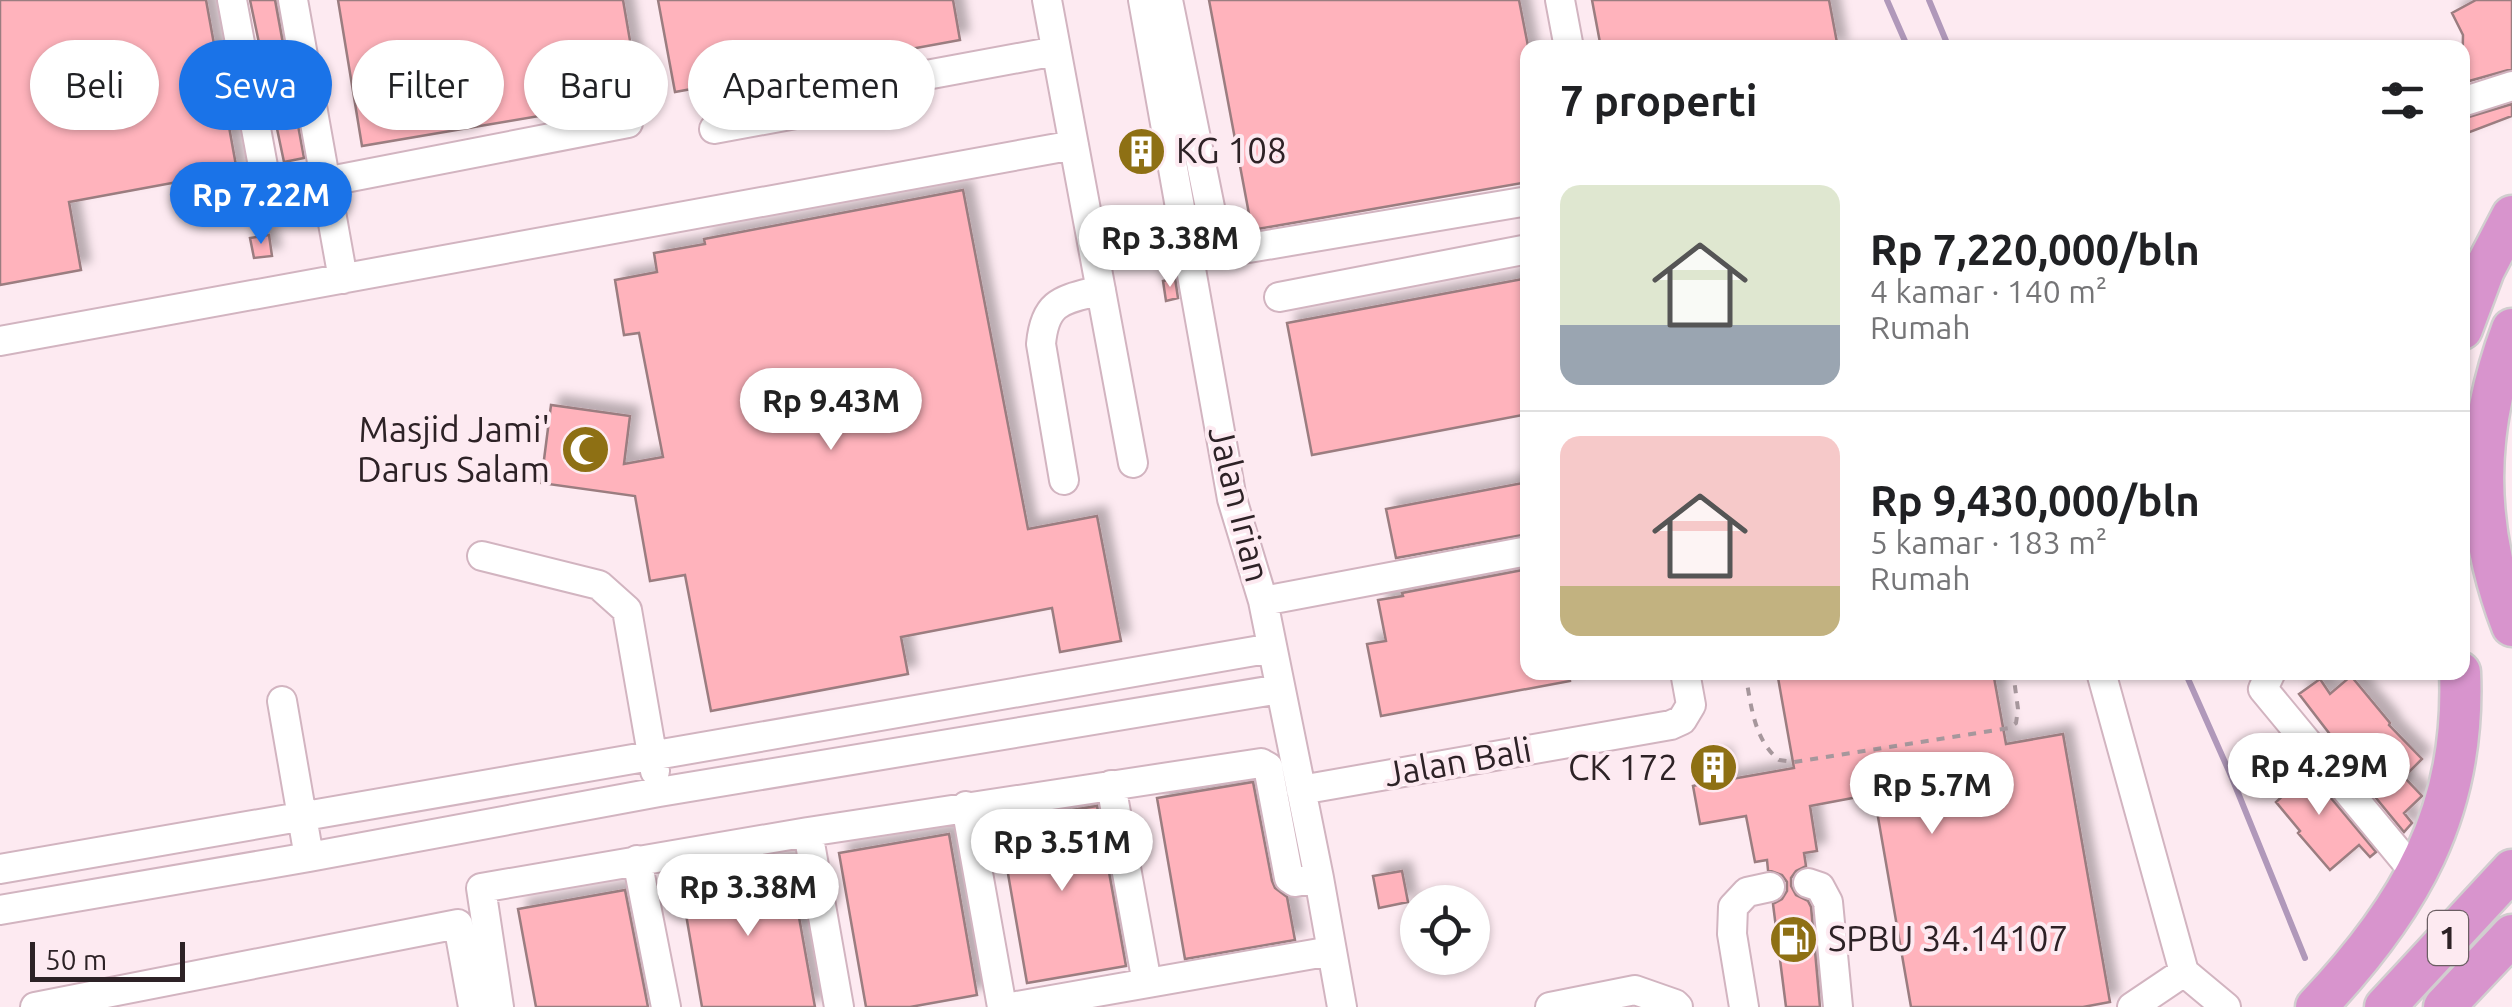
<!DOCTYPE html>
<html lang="id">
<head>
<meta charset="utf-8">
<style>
	:root { --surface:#fff; --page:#f6f6f6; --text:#202124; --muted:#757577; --line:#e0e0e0; --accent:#1a73e8 }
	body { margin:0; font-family:Ubuntu,sans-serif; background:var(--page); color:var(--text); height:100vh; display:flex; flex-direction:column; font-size:38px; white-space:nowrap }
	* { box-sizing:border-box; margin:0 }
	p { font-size:32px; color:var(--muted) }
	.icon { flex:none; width:55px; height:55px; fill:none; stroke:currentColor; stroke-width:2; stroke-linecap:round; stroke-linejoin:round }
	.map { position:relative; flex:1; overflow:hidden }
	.sheet { position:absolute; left:1520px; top:40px; width:950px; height:640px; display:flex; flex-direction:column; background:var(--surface); border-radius:20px; box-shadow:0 2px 8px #0004 }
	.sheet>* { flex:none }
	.guide { position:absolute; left:30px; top:40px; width:950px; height:90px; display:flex; gap:20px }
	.tools { position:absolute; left:1400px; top:885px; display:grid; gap:20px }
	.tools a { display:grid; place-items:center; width:90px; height:90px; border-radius:50%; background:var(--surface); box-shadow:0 2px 8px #0004; font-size:50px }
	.scale { position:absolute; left:30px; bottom:25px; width:155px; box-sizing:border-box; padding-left:10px; border:5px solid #2d2226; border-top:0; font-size:28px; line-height:35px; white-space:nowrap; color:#2d2226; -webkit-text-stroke:8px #fdeaf1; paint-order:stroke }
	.price { position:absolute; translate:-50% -85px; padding:0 22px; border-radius:35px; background:#fff; color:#222; font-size:32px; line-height:65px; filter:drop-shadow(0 2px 5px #0008) }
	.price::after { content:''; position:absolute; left:50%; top:60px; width:30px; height:22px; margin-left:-15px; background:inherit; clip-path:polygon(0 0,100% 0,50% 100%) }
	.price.active { background:var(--accent); color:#fff }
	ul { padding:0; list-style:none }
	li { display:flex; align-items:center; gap:30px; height:250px; padding:0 40px }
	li+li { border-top:2px solid var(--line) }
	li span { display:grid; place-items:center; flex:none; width:280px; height:200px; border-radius:20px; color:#555 }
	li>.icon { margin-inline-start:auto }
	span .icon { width:120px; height:120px; fill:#fffc; stroke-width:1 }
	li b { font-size:42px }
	h2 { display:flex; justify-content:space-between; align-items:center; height:120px; padding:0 40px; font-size:42px }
	.tag { padding:0 35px; border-radius:45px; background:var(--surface); box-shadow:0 2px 8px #0004; font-size:35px; line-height:90px }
	.tag.active { background:var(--accent); color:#fff }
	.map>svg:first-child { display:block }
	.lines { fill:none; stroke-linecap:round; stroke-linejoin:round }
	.stream { stroke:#b098ba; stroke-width:6 }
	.building { fill:#ffb3bc; stroke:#9b7d80; stroke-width:2.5; filter:url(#shadow) }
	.minor-casing { stroke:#d2b4c0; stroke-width:32 }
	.highway-casing { stroke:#d1cecf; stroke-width:45 }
	.path { stroke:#a6979c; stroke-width:4; stroke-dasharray:8 8; stroke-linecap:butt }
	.minor { stroke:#fff; stroke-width:28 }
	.highway { stroke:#d894cd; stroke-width:40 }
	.labels { text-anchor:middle; stroke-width:8; stroke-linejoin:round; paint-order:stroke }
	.shield { fill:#fdeaf1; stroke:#6b5e63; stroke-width:2.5 }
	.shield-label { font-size:32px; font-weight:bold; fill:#2d2226 }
	.poi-label { font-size:35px; fill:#2d2226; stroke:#fdeaf1; text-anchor:start }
	.street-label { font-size:35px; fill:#2d2226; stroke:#fdeaf1 }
</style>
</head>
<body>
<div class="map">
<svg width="2512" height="1007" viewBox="0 0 2512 1007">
	<defs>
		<filter id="shadow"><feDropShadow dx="9" dy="-9" stdDeviation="5" flood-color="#0004"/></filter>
	</defs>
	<rect width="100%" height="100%" fill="#fdeaf1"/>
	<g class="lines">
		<path class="stream" d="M1887 0 1908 48
			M1929 0 1949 48
			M2185 672 2232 778 2305 958"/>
	</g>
	<path class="building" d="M0 0H206L237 171 69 202 81 270 0 285Z
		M250 0H275L304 158 284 162Z
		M338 0H623L640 99 362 146Z
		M658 0H953L960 40 675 92Z
		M1209 0H1519L1528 46V182L1252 230Z
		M1592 0H1829L1838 48H1601Z
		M2476 0H2512V69L2462 83 2463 35 2452 13Z
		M2512 104V116L2462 135V119Z
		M963 190 1028 529 1097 516 1121 641 1060 652 1052 608 901 637 908 674 711 711 685 575 650 581 635 496 541 483 551 405 630 416 624 464 663 457 639 333 624 335 615 280 657 272 654 253 705 244 704 239Z
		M269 235 272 256 254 258 250 238Z
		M1175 278 1178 298 1166 301 1163 281Z
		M1528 278V414L1312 455 1287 323Z
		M1528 482V534L1396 558 1386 509Z
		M1528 569V672H1569L1570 681 1381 716 1367 644 1386 641 1378 600 1403 596 1402 593Z
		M1777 672H1993L2006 744 2063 734 2110 1002 2083 1007H1911L1874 794 1810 806 1817 851 1804 853 1806 866 1796 871 1791 878V886L1796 895 1808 901 1811 907 1820 1007H1786L1773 904 1782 899 1787 891V882L1782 875 1768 870 1767 860 1755 862 1746 816 1700 824 1693 786 1705 783 1701 760 1722 757 1726 780 1794 768Z
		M2351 676 2390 723 2389 725 2422 759 2404 777 2422 796 2404 813 2412 823 2404 832 2339 753 2342 750 2299 694 2320 679 2330 694Z
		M2300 761 2376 852 2370 857 2359 845 2330 870 2298 833 2300 831 2276 802 2289 790 2279 778Z
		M1253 782 1272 881 1275 888 1287 897 1295 940 1185 959 1157 798Z
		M1097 806 1126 966 1027 983 999 822Z
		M949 834 977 995 910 1007H866L839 853Z
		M789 861 815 1007H702L680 880Z
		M1402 871 1408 902 1379 908 1373 876Z
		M625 890 648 1007H536L518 909Z"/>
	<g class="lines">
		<defs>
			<path id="minor" d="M232 0 268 193 628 123
				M293 0 343 279
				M1047 0 1133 463
				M1143 0 1232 499 1263 601 1319 878 1342 1007
				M1168 0 1217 242 1224 249 1231 251 1528 201
				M1560 0 1569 48
				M2462 102 2512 86
				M714 129 910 93 921 76 1056 51
				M1279 297 1528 249
				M0 341 1074 145
				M1064 480 1041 344C1045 300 1063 300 1101 290
				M482 556 599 585 627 610 655 771
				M1263 601 1528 551
				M2101 672 2184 972 2226 1007
				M2271 672 2263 689 2417 875
				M282 701 309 857
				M1111 785 1147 983
				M1301 790 1671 725 1682 720 1691 705 1685 672
				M966 806 1002 1007
				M808 832 1261 763 1268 767 1289 878 1295 882 1319 878
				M637 860 666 1007
				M0 869 1272 648
				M1808 883 1820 887 1828 902 1838 1007
				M0 910 309 857 659 792 1280 689
				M35 1007 458 924 473 1007
				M499 1007 481 888 808 832 839 1007
				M1011 1007 1331 951
				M1550 1007 1635 990 1675 1004 1678 1007
				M1744 1007 1732 934 1733 907 1747 892 1770 887
				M2132 1007 2184 972"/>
			<path id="highway" d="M2462 329 2484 270 2512 216
				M2512 329C2474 430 2473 525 2512 626
				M2316 1007C2409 909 2466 812 2460 672
				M2385 1007 2512 870
				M2444 1007 2512 935"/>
		</defs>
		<use href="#minor" class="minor-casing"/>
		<use href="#highway" class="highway-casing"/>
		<path class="path" d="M1745 672C1751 703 1753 739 1779 760L1794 762 2009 728 2016 723 2018 709 2013 672"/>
		<use href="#minor" class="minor"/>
		<use href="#highway" class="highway"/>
	</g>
	<defs>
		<symbol id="building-disc" viewBox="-11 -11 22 22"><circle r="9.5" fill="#8e7014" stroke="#fdeaf1"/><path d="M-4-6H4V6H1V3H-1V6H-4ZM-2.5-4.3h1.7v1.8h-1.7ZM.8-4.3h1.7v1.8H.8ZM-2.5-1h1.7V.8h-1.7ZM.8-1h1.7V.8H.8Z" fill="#fff"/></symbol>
		<symbol id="mosque-disc" viewBox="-11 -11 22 22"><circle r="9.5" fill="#8e7014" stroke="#fdeaf1"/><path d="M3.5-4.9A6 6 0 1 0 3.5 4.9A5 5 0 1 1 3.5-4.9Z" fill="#fff"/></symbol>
		<symbol id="fuel-disc" viewBox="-11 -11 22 22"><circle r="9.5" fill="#8e7014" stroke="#fdeaf1"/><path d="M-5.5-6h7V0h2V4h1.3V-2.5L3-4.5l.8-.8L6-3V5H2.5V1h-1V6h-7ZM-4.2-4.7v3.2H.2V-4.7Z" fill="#fff"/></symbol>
	</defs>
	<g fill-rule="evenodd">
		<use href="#building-disc" x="1114" y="124" width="55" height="55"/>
		<use href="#mosque-disc" x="558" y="422" width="55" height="55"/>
		<use href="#building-disc" x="1686" y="740" width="55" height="55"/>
		<use href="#fuel-disc" x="1766" y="912" width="55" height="55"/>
	</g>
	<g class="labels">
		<rect class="shield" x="2428" y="911" width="40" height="54" rx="8"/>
		<g class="shield-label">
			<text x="2448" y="949">1</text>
		</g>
		<g class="poi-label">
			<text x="1176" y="163">KG 108</text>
			<text x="550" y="442" text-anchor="end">Masjid Jami'<tspan x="550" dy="40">Darus Salam</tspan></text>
			<text x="1678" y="780" text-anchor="end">CK 172</text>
			<text x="1828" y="951">SPBU 34.14107</text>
		</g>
		<g class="street-label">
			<text transform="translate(1239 504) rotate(76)" y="12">Jalan Irian</text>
			<text transform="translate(1458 762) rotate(-10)" y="12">Jalan Bali</text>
		</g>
	</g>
</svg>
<div class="tools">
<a><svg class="icon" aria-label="locate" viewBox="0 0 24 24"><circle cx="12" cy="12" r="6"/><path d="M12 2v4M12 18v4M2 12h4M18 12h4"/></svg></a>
</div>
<div class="scale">50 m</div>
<b class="price active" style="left:261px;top:247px">Rp 7.22M</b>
<b class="price" style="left:1170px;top:290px">Rp 3.38M</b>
<b class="price" style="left:831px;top:453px">Rp 9.43M</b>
<b class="price" style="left:2319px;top:818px">Rp 4.29M</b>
<b class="price" style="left:1932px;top:837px">Rp 5.7M</b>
<b class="price" style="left:1062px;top:894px">Rp 3.51M</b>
<b class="price" style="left:748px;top:939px">Rp 3.38M</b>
<div class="guide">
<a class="tag">Beli</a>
<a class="tag active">Sewa</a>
<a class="tag">Filter</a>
<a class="tag">Baru</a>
<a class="tag">Apartemen</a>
</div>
<section class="sheet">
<h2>7 properti<svg class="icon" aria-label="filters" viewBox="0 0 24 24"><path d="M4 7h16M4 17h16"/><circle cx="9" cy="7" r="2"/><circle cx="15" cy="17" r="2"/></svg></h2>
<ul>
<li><span style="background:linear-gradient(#dfe7d0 70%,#9aa5b1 0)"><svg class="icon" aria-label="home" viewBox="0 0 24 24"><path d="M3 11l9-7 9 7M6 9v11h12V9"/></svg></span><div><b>Rp 7,220,000/bln</b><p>4 kamar · 140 m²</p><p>Rumah</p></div></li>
<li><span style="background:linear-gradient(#f6c9c9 75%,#c2b280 0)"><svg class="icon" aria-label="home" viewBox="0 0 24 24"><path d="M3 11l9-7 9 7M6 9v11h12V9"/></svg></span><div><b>Rp 9,430,000/bln</b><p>5 kamar · 183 m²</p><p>Rumah</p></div></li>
</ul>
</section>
</div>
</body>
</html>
